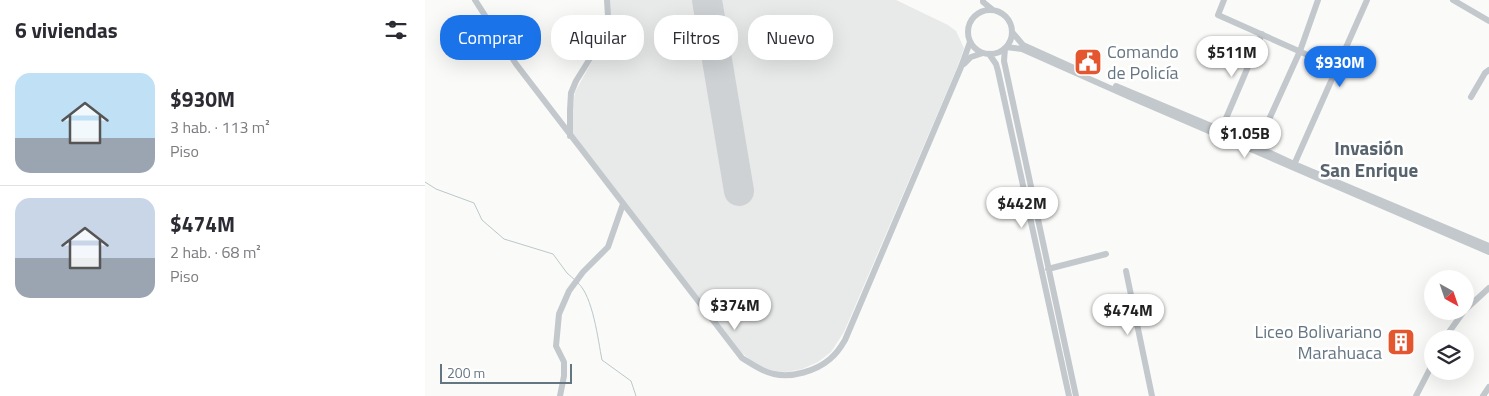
<!DOCTYPE html>
<html lang="es">
<head>
<meta charset="utf-8">
<style>
	:root { --surface:#fff; --page:#f7f7f7; --text:#2b2b33; --muted:#7c7c81; --line:#e1e1e2; --accent:#1a73e8 }
	body { margin:0; font-family:"Titillium Web",sans-serif; background:var(--page); color:var(--text); height:100vh; display:flex; flex-direction:column; font-size:19px; white-space:nowrap }
	* { box-sizing:border-box; margin:0 }
	p { font-size:16px; color:var(--muted) }
	.icon { flex:none; width:28px; height:28px; fill:none; stroke:currentColor; stroke-width:2; stroke-linecap:round; stroke-linejoin:round }
	.map { position:relative; flex:1; overflow:hidden }
	.panel { display:flex; flex-direction:column; background:var(--surface); width:425px }
	.panel>* { flex:none }
	.hud { position:absolute; left:15px; top:15px; width:475px; height:45px; display:flex; gap:10px }
	.needle { width:32px; rotate:140deg }
	.controls { position:absolute; left:999px; top:270px; display:grid; gap:10px }
	.controls a { display:grid; place-items:center; width:50px; height:50px; border-radius:50%; background:var(--surface); box-shadow:0 5px 20px #0002; font-size:25px }
	.scale { position:absolute; left:15px; bottom:12px; width:132px; box-sizing:border-box; padding-left:5px; border:2px solid #657683; border-top:0; font-size:14px; line-height:18px; white-space:nowrap; color:#657683; -webkit-text-stroke:4px #fff; paint-order:stroke }
	.price { position:absolute; translate:-50% -42px; padding:0 11px; border-radius:18px; background:#fff; color:#222; font-size:16px; line-height:32px; filter:drop-shadow(0 1px 2px #0008) }
	.price::after { content:''; position:absolute; left:50%; top:30px; width:15px; height:11px; margin-left:-8px; background:inherit; clip-path:polygon(0 0,100% 0,50% 100%) }
	.price.selected { background:var(--accent); color:#fff }
	ul { padding:0; list-style:none }
	li { display:flex; align-items:center; gap:15px; height:125px; padding:0 15px }
	li+li { border-top:1px solid var(--line) }
	li span { display:grid; place-items:center; flex:none; width:140px; height:100px; border-radius:15px; color:#555 }
	li>.icon { margin-inline-start:auto }
	span .icon { width:60px; height:60px; fill:#fffc; stroke-width:1 }
	li b { font-size:21px }
	h2 { display:flex; justify-content:space-between; align-items:center; height:60px; padding:0 15px; font-size:21px }
	.tag { padding:0 18px; border-radius:20px; background:var(--surface); box-shadow:0 5px 20px #0002; font-size:18px; line-height:45px }
	.tag.selected { background:var(--accent); color:#fff }
	main { display:flex; flex:1; min-height:0 }
	.map>svg:first-child { display:block }
	.built { fill:#e8e9e9 }
	.lines { fill:none; stroke-linecap:round; stroke-linejoin:round }
	.stream { stroke:#bbc7cb; stroke-width:1 }
	.runway { stroke:#ced2d4; stroke-width:30 }
	.minor { stroke:#c3c8cc; stroke-width:6 }
	.labels { text-anchor:middle; stroke-width:5; stroke-linejoin:round; paint-order:stroke }
	.poi-label { font-size:18px; fill:#657683; stroke:#fff; text-anchor:start }
	.neighbourhood-label { font-size:19px; font-weight:bold; fill:#57646e; stroke:#fff }
</style>
</head>
<body>
<main>
<section class="panel">
<h2>6 viviendas<svg class="icon" aria-label="filters" viewBox="0 0 24 24"><path d="M4 7h16M4 17h16"/><circle cx="9" cy="7" r="2"/><circle cx="15" cy="17" r="2"/></svg></h2>
<ul>
<li><span style="background:linear-gradient(#bfe0f5 65%,#9aa5b1 0)"><svg class="icon" aria-label="home" viewBox="0 0 24 24"><path d="M3 11l9-7 9 7M6 9v11h12V9"/></svg></span><div><b>$930M</b><p>3 hab. · 113 m²</p><p>Piso</p></div></li>
<li><span style="background:linear-gradient(#c9d6e8 60%,#9aa5b1 0)"><svg class="icon" aria-label="home" viewBox="0 0 24 24"><path d="M3 11l9-7 9 7M6 9v11h12V9"/></svg></span><div><b>$474M</b><p>2 hab. · 68 m²</p><p>Piso</p></div></li>
</ul>
</section>
<div class="map">
<svg width="1064" height="396" viewBox="0 0 1064 396">
	<rect width="100%" height="100%" fill="#fafaf8"/>
	<path class="built" d="M185 0H471L523 25 531 31 539 48 532 68 419 332 406 352 393 362 377 369 361 372 344 371 331 365 317 353 148 134 147 112 150 92 175 47Z"/>
	<g class="lines">
		<path class="stream" d="M0 182 11 189 49 203 57 220 79 239 128 254 142 273 150 280
			M153 283C168 296 173 340 177 360L206 381 211 396"/>
		<path class="runway" d="M282 0 314 191"/>
		<path class="minor" d="M50 0 91 64 317 358C327 364 337 372 349 374 367 378 391 371 405 359 411 354 416 347 420 340L536 67 545 42
			M558 0V2L568 10
			M799 0 793 15 912 68
			M1028 0 1064 21
			M543 32a22 22 0 1 1 44 0a22 22 0 1 1-44 0Z
			M587 32 598 45 649 68
			M581 47 597 49 705 97 1064 252
			M580 48 579 61 651 396
			M564 54 571 64 573 71 644 396
			M539 64 546 57 558 53
			M691 86 796 130 869 164 1064 246
			M1046 97 1060 73 1064 70
			M796 130 837 34
			M145 136V110L146 93 151 81 174 44 180 29 183 16 182 0
			M832 146 875 51 893 0
			M868 167 942 0
			M623 269 681 254
			M701 271 727 396
			M1040 310 1064 288
			M1019 339 1039 311
			M135 396 139 376V362L131 346 134 314 144 291 158 272 183 247 198 204
			M991 396 1008 363
			M1058 396 1064 387"/>
	</g>
	<defs>
		<symbol id="civic-square" viewBox="-11 -11 22 22"><rect x="-9" y="-9" width="18" height="18" rx="4" fill="#e4572e" stroke="#fff"/><path d="M-.6-6.5H3V-4.5H.6V-3L4-1V1h2V6H-6V1h2V-1L-.6-3ZM-1.2 2.5V6h2.4V2.5Z" fill="#fff"/></symbol>
		<symbol id="building-square" viewBox="-11 -11 22 22"><rect x="-9" y="-9" width="18" height="18" rx="4" fill="#e4572e" stroke="#fff"/><path d="M-4-6H4V6H1V3H-1V6H-4ZM-2.5-4.3h1.7v1.8h-1.7ZM.8-4.3h1.7v1.8H.8ZM-2.5-1h1.7V.8h-1.7ZM.8-1h1.7V.8H.8Z" fill="#fff"/></symbol>
	</defs>
	<g fill-rule="evenodd">
		<use href="#civic-square" x="647" y="46" width="32" height="32"/>
		<use href="#building-square" x="960" y="326" width="32" height="32"/>
	</g>
	<g class="labels">
		<g class="poi-label">
			<text x="682" y="58">Comando<tspan x="682" dy="21">de Policía</tspan></text>
			<text x="957" y="338" text-anchor="end">Liceo Bolivariano<tspan x="957" dy="21">Marahuaca</tspan></text>
		</g>
		<g class="neighbourhood-label">
			<text x="944" y="155">Invasión<tspan x="944" dy="22">San Enrique</tspan></text>
		</g>
	</g>
</svg>
<div class="controls">
<a><svg class="needle" viewBox="-14 -14 28 28"><path d="M0-13l5 13h-10z" fill="#e53935"/><path d="M0 13l5-13h-10z" fill="#7c7c81"/></svg></a>
<a><svg class="icon" aria-label="layers" viewBox="0 0 24 24"><path d="M12 4l9 5-9 5-9-5zM3 14l9 5 9-5"/></svg></a>
</div>
<div class="scale">200 m</div>
<b class="price" style="left:807px;top:78px">$511M</b>
<b class="price selected" style="left:915px;top:88px">$930M</b>
<b class="price" style="left:820px;top:159px">$1.05B</b>
<b class="price" style="left:597px;top:229px">$442M</b>
<b class="price" style="left:310px;top:331px">$374M</b>
<b class="price" style="left:703px;top:336px">$474M</b>
<div class="hud">
<a class="tag selected">Comprar</a>
<a class="tag">Alquilar</a>
<a class="tag">Filtros</a>
<a class="tag">Nuevo</a>
</div>
</div>
</main>
</body>
</html>
